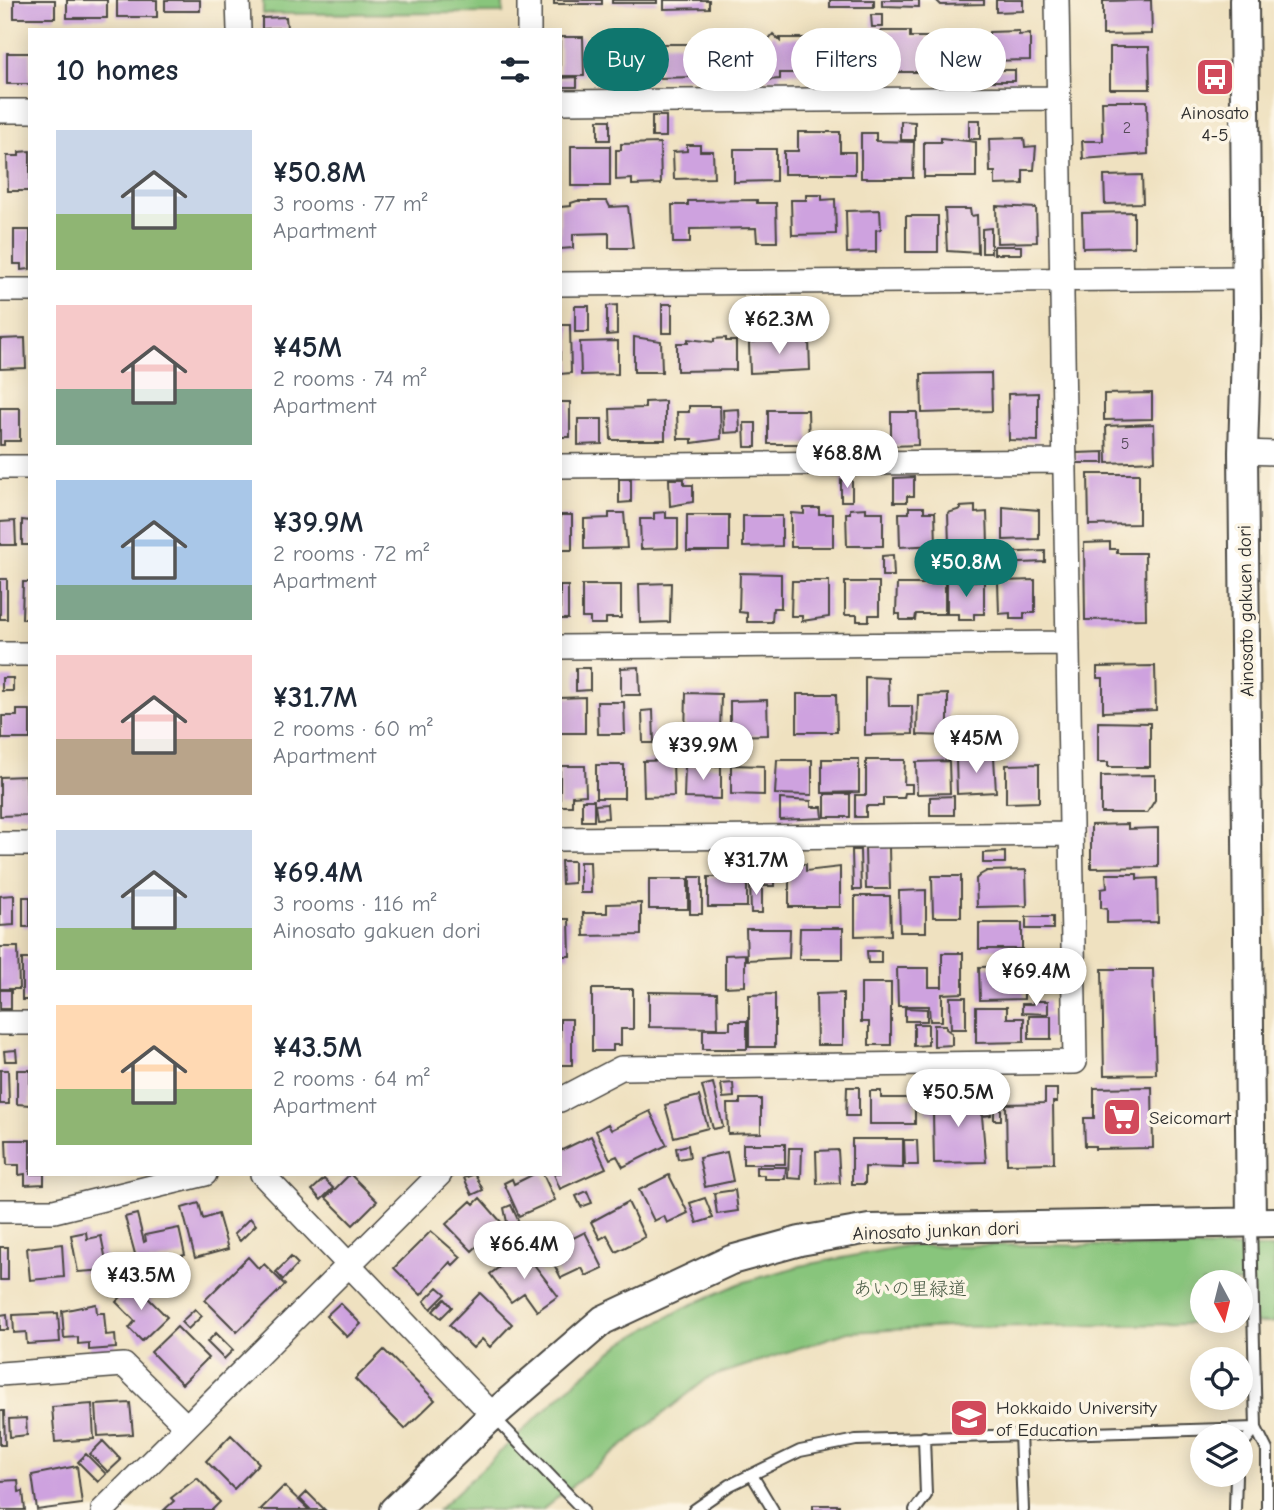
<!DOCTYPE html>
<html lang="en">
<head>
<meta charset="utf-8">
<style>
	:root { --surface:#fff; --page:#f2f2f3; --text:#1f2937; --muted:#747a83; --accent:#0f766e }
	body { margin:0; font-family:"Comic Neue","Klee One",sans-serif; background:var(--page); color:var(--text); height:100vh; display:flex; flex-direction:column; font-size:26px; white-space:nowrap }
	* { box-sizing:border-box; margin:0 }
	p { font-size:23px; color:var(--muted) }
	.icon { flex:none; width:38px; height:38px; fill:none; stroke:currentColor; stroke-width:2; stroke-linecap:round; stroke-linejoin:round }
	.map { position:relative; flex:1; overflow:hidden }
	.details { position:absolute; left:28px; top:28px; width:534px; height:1148px; display:flex; flex-direction:column; background:var(--surface); border-radius:0px; box-shadow:0 4px 18px #0003 }
	.details>* { flex:none }
	.banner { position:absolute; left:583px; top:28px; width:586px; height:63px; display:flex; gap:14px }
	.needle { width:46px; rotate:173deg }
	.fabs { position:absolute; left:1190px; top:1270px; display:grid; gap:14px }
	.fabs a { display:grid; place-items:center; width:63px; height:63px; border-radius:50%; background:var(--surface); box-shadow:0 4px 18px #0003; font-size:35px }
	.price { position:absolute; translate:-50% -60px; padding:0 16px; border-radius:24px; background:#fff; color:#222; font-size:23px; line-height:46px; filter:drop-shadow(0 2px 4px #0008) }
	.price::after { content:''; position:absolute; left:50%; top:42px; width:21px; height:16px; margin-left:-10px; background:inherit; clip-path:polygon(0 0,100% 0,50% 100%) }
	.price.active { background:var(--accent); color:#fff }
	ul { padding:0; list-style:none }
	li { display:flex; align-items:center; gap:21px; height:175px; padding:0 28px }
	li span { display:grid; place-items:center; flex:none; width:196px; height:140px; border-radius:0px; color:#555 }
	li>.icon { margin-inline-start:auto }
	span .icon { width:84px; height:84px; fill:#fffc; stroke-width:1 }
	li b { font-size:30px }
	h2 { display:flex; justify-content:space-between; align-items:center; height:84px; padding:0 28px; font-size:30px }
	.chip { padding:0 24px; border-radius:32px; background:var(--surface); box-shadow:0 4px 18px #0003; font-size:24px; line-height:63px }
	.chip.active { background:var(--accent); color:#fff }
	.map>svg:first-child { display:block }
	.green { fill:#88c57b; stroke:#5a7853; stroke-width:2; fill-rule:evenodd }
	.building { fill:#cea2df }
	.lines { fill:none; stroke-linecap:round; stroke-linejoin:round }
	.service-casing { stroke:#484641; stroke-width:14 }
	.minor-casing { stroke:#484641; stroke-width:26 }
	.tertiary-casing { stroke:#484641; stroke-width:32 }
	.service { stroke:#fff; stroke-width:10 }
	.minor { stroke:#fff; stroke-width:23 }
	.tertiary { stroke:#fff; stroke-width:28 }
	.labels { text-anchor:middle; stroke-width:7; stroke-linejoin:round; paint-order:stroke }
	.number-label { font-size:16px; fill:#544958 }
	.poi-label { font-size:19px; fill:#2b2b2b; stroke:#fcf5e5; text-anchor:start }
	.street-label { font-size:19px; fill:#2b2b2b; stroke:#fcf5e5 }
	.park-label { font-size:19px; fill:#475943; stroke:#fcf5e5 }
</style>
</head>
<body>
<div class="map">
<svg width="1274" height="1510" viewBox="0 0 1274 1510">
	<rect width="100%" height="100%" fill="#fcf5e5"/>
	<filter id="ink" filterUnits="userSpaceOnUse"><feTurbulence type="fractalNoise" baseFrequency=".0143" numOctaves="2"/><feDisplacementMap in="SourceGraphic" scale="14" xChannelSelector="R" yChannelSelector="G"/><feConvolveMatrix kernelMatrix="1 2 1 2 8 2 1 2 1" color-interpolation-filters="sRGB"/></filter>
	<filter id="wash" filterUnits="userSpaceOnUse"><feTurbulence type="fractalNoise" baseFrequency=".00686" numOctaves="4" result="noise"/><feDisplacementMap in="SourceGraphic" scale="28" xChannelSelector="R" yChannelSelector="G"/><feGaussianBlur stdDeviation="1.57" result="paint"/><feColorMatrix in="noise" values="0 0 0 0 0 0 0 0 0 0 0 0 0 0 0 0 0 1.4 0 .05"/><feComposite in="paint" operator="in"/></filter>
	<g filter="url(#wash)">
		<rect width="100%" height="100%" fill="#efe1c0"/>
		<path class="green" d="M263 0H503V13L263 14Z
			M1035 1245 1274 1248V1323L951 1327 848 1332 708 1378 542 1510H438L576 1381 622 1343 684 1308 741 1283 800 1266 905 1246ZM1202 1283H1241V1321H1202Z"/>
		<g id="blocks">
			<path class="building" d="M14 0H55V18H14Z
				M67 0H107V18H67Z
				M117 0H157V17H117Z
				M165 0H200V11H165Z
				M554 0H602V4H554Z
				M612 0H657V3H612Z
				M664 0H709V8L664 9Z
				M830 0H874V7H830Z
				M882 0H919V7L882 6Z
				M936 0H984V4L941 5Z
				M996 0H1023V11L996 12Z
				M1151 0 1152 34 1103 35V1Z
				M871 15H883V27H872Z
				M286 17 287 28 262 29V18Z
				M881 31H910V37H927V72H898V63L878 62Z
				M1019 31V35L1030 34V60L989 61V32Z
				M773 34 780 41V38H815L816 73H780V79L767 80V41Z
				M967 34 968 39H982L983 73 949 74 948 35Z
				M560 37H583L584 76H560Z
				M868 39V76L824 77 823 40Z
				M612 42H640V76H606V67H598V46H612Z
				M659 44H693V77L659 78Z
				M720 44H759V79L721 80Z
				M1110 47H1149L1150 89H1110Z
				M7 53H30V84H7Z
				M643 58H655V79H644Z
				M989 70H1015V81H989Z
				M577 77V87H560V78Z
				M1102 101H1147L1148 154 1083 159 1082 141H1103Z
				M652 116H666V137H652Z
				M598 120H610V140H598Z
				M969 120H980V139H969Z
				M901 121 915 122V140H901Z
				M798 132H840V152H855V174H784V151H798Z
				M861 133H876V141L914 142 913 178H861Z
				M941 138 976 142V177H924V142H941Z
				M1024 138 1025 147 1036 146 1034 170H1023V184L995 185V172H990L989 139Z
				M660 143 661 184 632 185V179L616 180V150H621V144Z
				M687 145H700V151H713L714 178 674 179 673 152 687 151Z
				M571 146H610V186H571Z
				M734 149H776V181L734 182Z
				M30 151V191H8L7 156H19V152Z
				M1142 175 1143 203 1105 204 1104 176Z
				M806 195H822V200L835 199 836 234 792 235 791 200H806Z
				M757 200V203H776L777 242H757L756 228 690 229V243H673L672 205H688V201Z
				M577 201H607L610 207 628 206 633 248H609V233L573 234V248L560 249V207L571 206V203Z
				M996 206 1036 208 1037 242 997 243Z
				M945 209H970L971 216 977 215 978 253 947 251Z
				M880 210 881 229 876 230V252L847 253 846 211Z
				M1134 212V247L1083 248 1082 213Z
				M906 216H938V252H906Z
				M991 228V253H982V229Z
				M14 230H30V269L21 270V264H14Z
				M994 246H1021V254H994Z
				M662 304H672V333H662Z
				M617 305V334L607 335V306Z
				M575 306H589V332H575Z
				M560 325H570L571 373 560 374Z
				M634 337 661 341 662 372H634Z
				M772 337V341H788V338L809 340 810 370 750 373 749 343Z
				M25 338 26 368 0 369V339Z
				M726 338V341H736V370L677 371V343H688V339L714 342V339Z
				M618 341V374L581 375 580 342Z
				M991 373 992 411 922 413 921 374Z
				M1038 393V441L1009 440 1008 394Z
				M1152 393V419L1104 420V394Z
				M665 401V440H611L610 409 645 408V402Z
				M560 402H570V437H560Z
				M689 406H720L721 439 692 443V439H678L677 412H689Z
				M0 408H20V441H4V445H0Z
				M739 409 740 432 724 433 723 410Z
				M768 410H808L809 444H768Z
				M891 412H917L918 445 891 446Z
				M578 419H602V444L578 445Z
				M744 423H756V447H745Z
				M1154 424 1155 461 1107 463 1106 426Z
				M1104 452V463H1076V453Z
				M1088 474H1139V524L1089 525Z
				M914 477V496H907V502H894V478Z
				M619 479H631V502L619 503Z
				M669 479H684V485H693V502L670 506Z
				M852 479V501H841V480Z
				M975 506V513L987 512 988 544 949 545 948 513 961 509 960 507Z
				M909 507H924V512H935L936 545 900 547 899 513H909Z
				M1003 507 1039 510V539L1003 540Z
				M804 508H819V514H833V547H791V513L804 514Z
				M866 508V512H883V546H847L846 513H850V509Z
				M666 512V518H678V548L641 549 640 519H654V513Z
				M609 513H624L627 548 584 549V519L609 518Z
				M560 515H572V550H560Z
				M687 515H729V551H687Z
				M743 516H782V546L743 547Z
				M22 520 30 521V545H22Z
				M15 521 16 545H0V522Z
				M1110 542V549H1117V553H1145L1146 619 1085 620 1084 543Z
				M1045 551V562L998 564V553Z
				M893 555 894 576H882V556Z
				M945 564V614H916L915 620H900V614H896L897 584H932V565Z
				M740 573 781 574V608H773L772 622H747V613L739 612Z
				M0 579H7V619H0Z
				M1035 580V613H1024V619H1010V613L999 614 998 581Z
				M792 581H829V617L802 621V616H791Z
				M947 581H984V614H974V620H958V614H947Z
				M23 582H30V619H22Z
				M845 582H879V615H869V621H857V615H845Z
				M671 583 670 622 640 623 639 584Z
				M582 585H621V618H606V624H590V618H582Z
				M560 586H568V619H560Z
				M1155 666 1156 710 1103 712V678H1097V667Z
				M639 667 640 695H621V668Z
				M576 668H590V690L576 691Z
				M865 677 888 678 889 706H912L913 734 865 735Z
				M2 678H13V691H2Z
				M686 693 721 694 720 734 685 735Z
				M797 694H836L837 732H797Z
				M948 694V736L917 735 918 695Z
				M585 697V733H560V698Z
				M767 700 768 735 730 736V701Z
				M597 702H624L625 734H598Z
				M17 710H30V739H2V716H17Z
				M653 710 654 743H643L642 711Z
				M1098 722 1150 723V767H1108V762H1098Z
				M994 757 996 792 957 794 956 758Z
				M822 759H859V792L822 793Z
				M673 760 674 796 644 797 643 761Z
				M777 760H812V795L775 794Z
				M866 760H905L904 784H912V793H905L904 798H883V806H866V817H855V795H866Z
				M949 761 950 793 917 794 916 762Z
				M1039 764V802L1006 803V765Z
				M596 765H624V798H596Z
				M731 765 764 766V795L731 794Z
				M560 766H585L586 795 572 796V806H560Z
				M685 766H721V799L684 798Z
				M1155 775V800L1147 813H1101V776Z
				M26 776 28 815 0 816V777Z
				M825 794H850V817H825Z
				M954 796V815H930V797Z
				M780 799 811 801V807H822L823 818 780 820Z
				M582 800H594V821H582Z
				M607 804 608 818 597 819 595 805Z
				M1128 824V829L1158 828V867L1091 868V825Z
				M865 847H889L890 889H866Z
				M852 850H860L861 890H853Z
				M1005 852V863H983V853Z
				M763 859H774V886H764Z
				M561 861H574V883L562 884Z
				M580 862H590L591 893H580Z
				M796 864H806V871L840 867V907H789V871H796Z
				M1026 870 1027 906 977 907 976 879 980 875 987 871Z
				M1106 874H1137V879L1157 878 1158 922 1107 923V909L1101 908V889L1107 888Z
				M932 876H961V917H933Z
				M690 877H702V914H690Z
				M708 877H747V907H708Z
				M649 879H688V909H649Z
				M750 882H762V913H751Z
				M926 890V932H900L899 891Z
				M14 895V925L0 926V896Z
				M855 896H890L891 935 855 936Z
				M23 897H30V927H23Z
				M641 903V935L584 936 583 913H607V904Z
				M1026 917H1053V929H1026Z
				M560 919H569L570 956H560Z
				M979 923H1022V949H979Z
				M800 928H843V959H799Z
				M746 929H790L789 958 747 960Z
				M0 947H18L19 989H0Z
				M867 951H881V963H868Z
				M942 953H963V993L942 994V1021H930L929 1006H898L897 968H929V987H942Z
				M745 954V986L725 987V955Z
				M1029 957H1050V985H1029Z
				M22 959H30V1000H22Z
				M1024 966V999L980 1000 979 967Z
				M1102 969H1153L1156 1074 1104 1075Z
				M861 983H891V1045H869V1022H861Z
				M592 989H633V1029H621V1045H613V1051H592Z
				M0 990H11V1009H0Z
				M649 992 717 993 718 1028 649 1027Z
				M843 993V1045H817L816 994Z
				M775 994V1047H749V995Z
				M950 997H966V1029H951Z
				M1033 1001H1048V1014L1022 1013V1004H1033Z
				M976 1007H1007V1018H1024V1042L976 1043Z
				M905 1008 927 1009V1021H905Z
				M1029 1016H1051V1039H1029Z
				M560 1019H572V1065H560Z
				M730 1021H747V1049H703V1029H730Z
				M914 1024H928V1045L914 1046Z
				M934 1025H946V1029L952 1033V1045L934 1046Z
				M16 1050 17 1061H5L4 1051Z
				M0 1070H8L9 1104H0Z
				M17 1070H30V1105L17 1104Z
				M713 1083 723 1127 713 1129 702 1086Z
				M733 1083 734 1097 723 1098 721 1084Z
				M847 1087H859V1116H846Z
				M1152 1087 1153 1148 1095 1149V1146H1085L1084 1118H1094V1088Z
				M994 1089H1001V1120H994Z
				M1045 1089H1057V1102H1053L1054 1163 1007 1164 1006 1104 1045 1103Z
				M870 1091H881V1098H915V1124H870Z
				M926 1092H941V1099H949V1104H978V1095H991V1115L982 1116 986 1162 934 1163 933 1113H927Z
				M699 1096 708 1128 674 1137 665 1105Z
				M740 1099H761V1133L728 1134 727 1104H740Z
				M650 1111 667 1145 623 1167 617 1156 610 1159 596 1131 608 1124 611 1130Z
				M591 1136 606 1168 560 1189 554 1174H560V1151Z
				M852 1139H903V1168L865 1167V1184H852Z
				M6 1140H30V1174H44V1184L25 1185V1174L19 1175V1165H7Z
				M904 1140H917L918 1165H905Z
				M743 1144H785V1164H743Z
				M688 1145 690 1157 678 1159 676 1148Z
				M789 1148H802L801 1179 788 1178Z
				M838 1150 840 1183 817 1184 816 1151Z
				M727 1152 733 1181 705 1187 699 1158Z
				M756 1167H786L785 1179H764V1175H756Z
				M350 1174 377 1201 353 1225 326 1198Z
				M475 1174 483 1190 472 1195 464 1178Z
				M534 1174H543L555 1200 519 1216 504 1183 512 1179 514 1184Z
				M669 1175 688 1213 667 1223 664 1216 654 1221 639 1190Z
				M324 1179 333 1188 321 1200 312 1190Z
				M735 1190 738 1211 717 1214 714 1193Z
				M587 1191 592 1203 581 1207 576 1196Z
				M480 1198 502 1223 472 1251 446 1224 471 1201 474 1204Z
				M705 1198 713 1218 697 1223 690 1203Z
				M628 1202 645 1237 616 1252 607 1235 600 1239 591 1222Z
				M199 1203 203 1219 218 1214 228 1249 195 1258 182 1208Z
				M511 1205 519 1222 508 1227 504 1208Z
				M137 1214 144 1242 146 1241 145 1235 179 1228 185 1255 138 1265 125 1217Z
				M250 1218 256 1225 240 1241 234 1234Z
				M431 1231 461 1257 453 1265 450 1262 421 1295 394 1268Z
				M86 1232 87 1239 101 1236 108 1270 78 1272 71 1235Z
				M585 1232 603 1268 586 1276 582 1268 561 1278 547 1251Z
				M62 1244 64 1277 30 1280 27 1248Z
				M0 1247H8V1280H0Z
				M523 1250 558 1296 537 1311 524 1293 511 1302 490 1274Z
				M248 1257 259 1269 264 1264 285 1285 237 1332 205 1300Z
				M291 1257 298 1264 283 1280 276 1272Z
				M124 1282 126 1292 113 1294 111 1284Z
				M134 1284 167 1317 142 1341 129 1328 135 1321 116 1302Z
				M438 1287 446 1294 431 1309 424 1301Z
				M480 1293 512 1324 490 1347 482 1339 473 1348 449 1325Z
				M445 1299 452 1307 441 1318 433 1311Z
				M340 1303 361 1324 347 1337 326 1316Z
				M96 1304 97 1313H104L106 1335 115 1334 116 1348 89 1350V1343L78 1344V1337L64 1338 62 1311Z
				M195 1309 202 1316 188 1329 181 1322Z
				M58 1313 60 1342 27 1344 26 1332 14 1333 13 1315Z
				M7 1314 8 1330H0V1315Z
				M177 1327 208 1358 182 1384 151 1352Z
				M216 1333 233 1350 224 1359 207 1342Z
				M384 1350 435 1400 405 1429 355 1379Z
				M130 1403 133 1434 98 1436 96 1405Z
				M92 1404 94 1439 55 1442 52 1407Z
				M0 1411H4L5 1445H0Z
				M26 1418 27 1435 10 1437 9 1419Z
				M231 1435 259 1463 234 1489 206 1461Z
				M103 1441 121 1460 108 1472 90 1454Z
				M86 1454 106 1474 98 1482 78 1462Z
				M77 1466 82 1504 37 1510 32 1475Z
				M197 1478 220 1502 212 1510H164L174 1501 171 1498Z
				M18 1480 19 1492 23 1491 25 1510H0V1481Z
				M284 1486 309 1510H260Z
				M307 1492 325 1510H311L300 1499Z
				M813 1505H839V1510H813Z"/>
		</g>
	</g>
	<g filter="url(#ink)">
		<use href="#blocks" fill-opacity="0" stroke="#484641" stroke-width="2"/>
		<g class="lines">
			<defs>
				<path id="service" d="M1251 1225 1256 1428 1267 1450V1510
					M493 1416 583 1510
					M1020 1433 1023 1510
					M1241 1446 1256 1428
					M752 1475 773 1510
					M694 1510 730 1485 800 1451 856 1440 1256 1428
					M915 1510 926 1495 924 1437
					M1235 1510 1236 1475"/>
				<path id="minor" d="M238 0 239 30
					M529 30V0
					M560 102 1058 98
					M0 111H30
					M560 284 1246 278
					M0 290H30
					M1243 452 1274 453
					M560 466 1065 461
					M0 467H30
					M560 647 1068 643
					M0 654H30
					M560 839 1071 834
					M0 844H30
					M0 1023H30
					M560 1100 621 1068 1075 1062 1057 0
					M262 1174 493 1415
					M0 1211H54L205 1174
					M0 1374 124 1365 186 1426
					M103 1510 440 1174"/>
				<path id="tertiary" d="M1244 0 1247 318 1243 452 1251 1222
					M394 1510 493 1415 603 1320 731 1260 800 1241 869 1229 1274 1222"/>
			</defs>
			<use href="#service" class="service-casing"/>
			<use href="#minor" class="minor-casing"/>
			<use href="#tertiary" class="tertiary-casing"/>
			<use href="#service" class="service"/>
			<use href="#minor" class="minor"/>
			<use href="#tertiary" class="tertiary"/>
		</g>
	</g>
	<defs>
		<symbol id="bus-square" viewBox="-11 -11 22 22"><rect x="-9" y="-9" width="18" height="18" rx="4" fill="#d1495b" stroke="#fcf5e5"/><path d="M-5-6H5V4H4V6H2V4H-2V6H-4V4H-5ZM-3.5-4V0h7V-4ZM-3.5 1.2v1.5H-2V1.2ZM2 1.2v1.5H3.5V1.2Z" fill="#fff"/></symbol>
		<symbol id="supermarket-square" viewBox="-11 -11 22 22"><rect x="-9" y="-9" width="18" height="18" rx="4" fill="#d1495b" stroke="#fcf5e5"/><path d="M-6-5.5h2.5l.6 2H6L4.5 2H-2.5L-4.4-4H-6ZM-1.5 3.2a1.3 1.3 0 1 0 .1 0ZM3 3.2a1.3 1.3 0 1 0 .1 0Z" fill="#fff"/></symbol>
		<symbol id="university-square" viewBox="-11 -11 22 22"><rect x="-9" y="-9" width="18" height="18" rx="4" fill="#d1495b" stroke="#fcf5e5"/><path d="M0-5L7-2L0 1L-7-2ZM-4 1L0 2.5L4 1V4Q0 6-4 4Z" fill="#fff"/></symbol>
	</defs>
	<g fill-rule="evenodd">
		<use href="#bus-square" x="1193" y="55" width="44" height="44"/>
		<use href="#supermarket-square" x="1100" y="1095" width="44" height="44"/>
		<use href="#university-square" x="947" y="1396" width="44" height="44"/>
	</g>
	<g class="labels">
		<g class="number-label">
			<text x="1127" y="133">2</text>
			<text x="1125" y="449">5</text>
		</g>
		<g class="poi-label">
			<text x="1215" y="119" text-anchor="middle">Ainosato<tspan x="1215" dy="22">4-5</tspan></text>
			<text x="1149" y="1124">Seicomart</text>
			<text x="996" y="1414">Hokkaido University<tspan x="996" dy="22">of Education</tspan></text>
		</g>
		<g class="street-label">
			<text transform="translate(1245 611) rotate(-91)" y="7">Ainosato gakuen dori</text>
			<text transform="translate(936 1230) rotate(-2)" y="7">Ainosato junkan dori</text>
		</g>
		<g class="park-label">
			<text x="910" y="1295">あいの里緑道</text>
		</g>
	</g>
</svg>
<div class="fabs">
<a><svg class="needle" viewBox="-14 -14 28 28"><path d="M0-13l5 13h-10z" fill="#e53935"/><path d="M0 13l5-13h-10z" fill="#747a83"/></svg></a>
<a><svg class="icon" aria-label="locate" viewBox="0 0 24 24"><circle cx="12" cy="12" r="6"/><path d="M12 2v4M12 18v4M2 12h4M18 12h4"/></svg></a>
<a><svg class="icon" aria-label="layers" viewBox="0 0 24 24"><path d="M12 4l9 5-9 5-9-5zM3 14l9 5 9-5"/></svg></a>
</div>
<b class="price" style="left:779px;top:356px">¥62.3M</b>
<b class="price" style="left:847px;top:490px">¥68.8M</b>
<b class="price active" style="left:966px;top:599px">¥50.8M</b>
<b class="price" style="left:976px;top:775px">¥45M</b>
<b class="price" style="left:703px;top:782px">¥39.9M</b>
<b class="price" style="left:756px;top:897px">¥31.7M</b>
<b class="price" style="left:1036px;top:1008px">¥69.4M</b>
<b class="price" style="left:958px;top:1129px">¥50.5M</b>
<b class="price" style="left:524px;top:1281px">¥66.4M</b>
<b class="price" style="left:141px;top:1312px">¥43.5M</b>
<div class="banner">
<a class="chip active">Buy</a>
<a class="chip">Rent</a>
<a class="chip">Filters</a>
<a class="chip">New</a>
</div>
<section class="details">
<h2>10 homes<svg class="icon" aria-label="filters" viewBox="0 0 24 24"><path d="M4 7h16M4 17h16"/><circle cx="9" cy="7" r="2"/><circle cx="15" cy="17" r="2"/></svg></h2>
<ul>
<li><span style="background:linear-gradient(#c9d6e8 60%,#8fb573 0)"><svg class="icon" aria-label="home" viewBox="0 0 24 24"><path d="M3 11l9-7 9 7M6 9v11h12V9"/></svg></span><div><b>¥50.8M</b><p>3 rooms · 77 m²</p><p>Apartment</p></div></li>
<li><span style="background:linear-gradient(#f6c9c9 60%,#7fa58c 0)"><svg class="icon" aria-label="home" viewBox="0 0 24 24"><path d="M3 11l9-7 9 7M6 9v11h12V9"/></svg></span><div><b>¥45M</b><p>2 rooms · 74 m²</p><p>Apartment</p></div></li>
<li><span style="background:linear-gradient(#a9c7e8 75%,#7fa58c 0)"><svg class="icon" aria-label="home" viewBox="0 0 24 24"><path d="M3 11l9-7 9 7M6 9v11h12V9"/></svg></span><div><b>¥39.9M</b><p>2 rooms · 72 m²</p><p>Apartment</p></div></li>
<li><span style="background:linear-gradient(#f6c9c9 60%,#b9a48a 0)"><svg class="icon" aria-label="home" viewBox="0 0 24 24"><path d="M3 11l9-7 9 7M6 9v11h12V9"/></svg></span><div><b>¥31.7M</b><p>2 rooms · 60 m²</p><p>Apartment</p></div></li>
<li><span style="background:linear-gradient(#c9d6e8 70%,#8fb573 0)"><svg class="icon" aria-label="home" viewBox="0 0 24 24"><path d="M3 11l9-7 9 7M6 9v11h12V9"/></svg></span><div><b>¥69.4M</b><p>3 rooms · 116 m²</p><p>Ainosato gakuen dori</p></div></li>
<li><span style="background:linear-gradient(#ffd9b3 60%,#8fb573 0)"><svg class="icon" aria-label="home" viewBox="0 0 24 24"><path d="M3 11l9-7 9 7M6 9v11h12V9"/></svg></span><div><b>¥43.5M</b><p>2 rooms · 64 m²</p><p>Apartment</p></div></li>
</ul>
</section>
</div>
</body>
</html>
